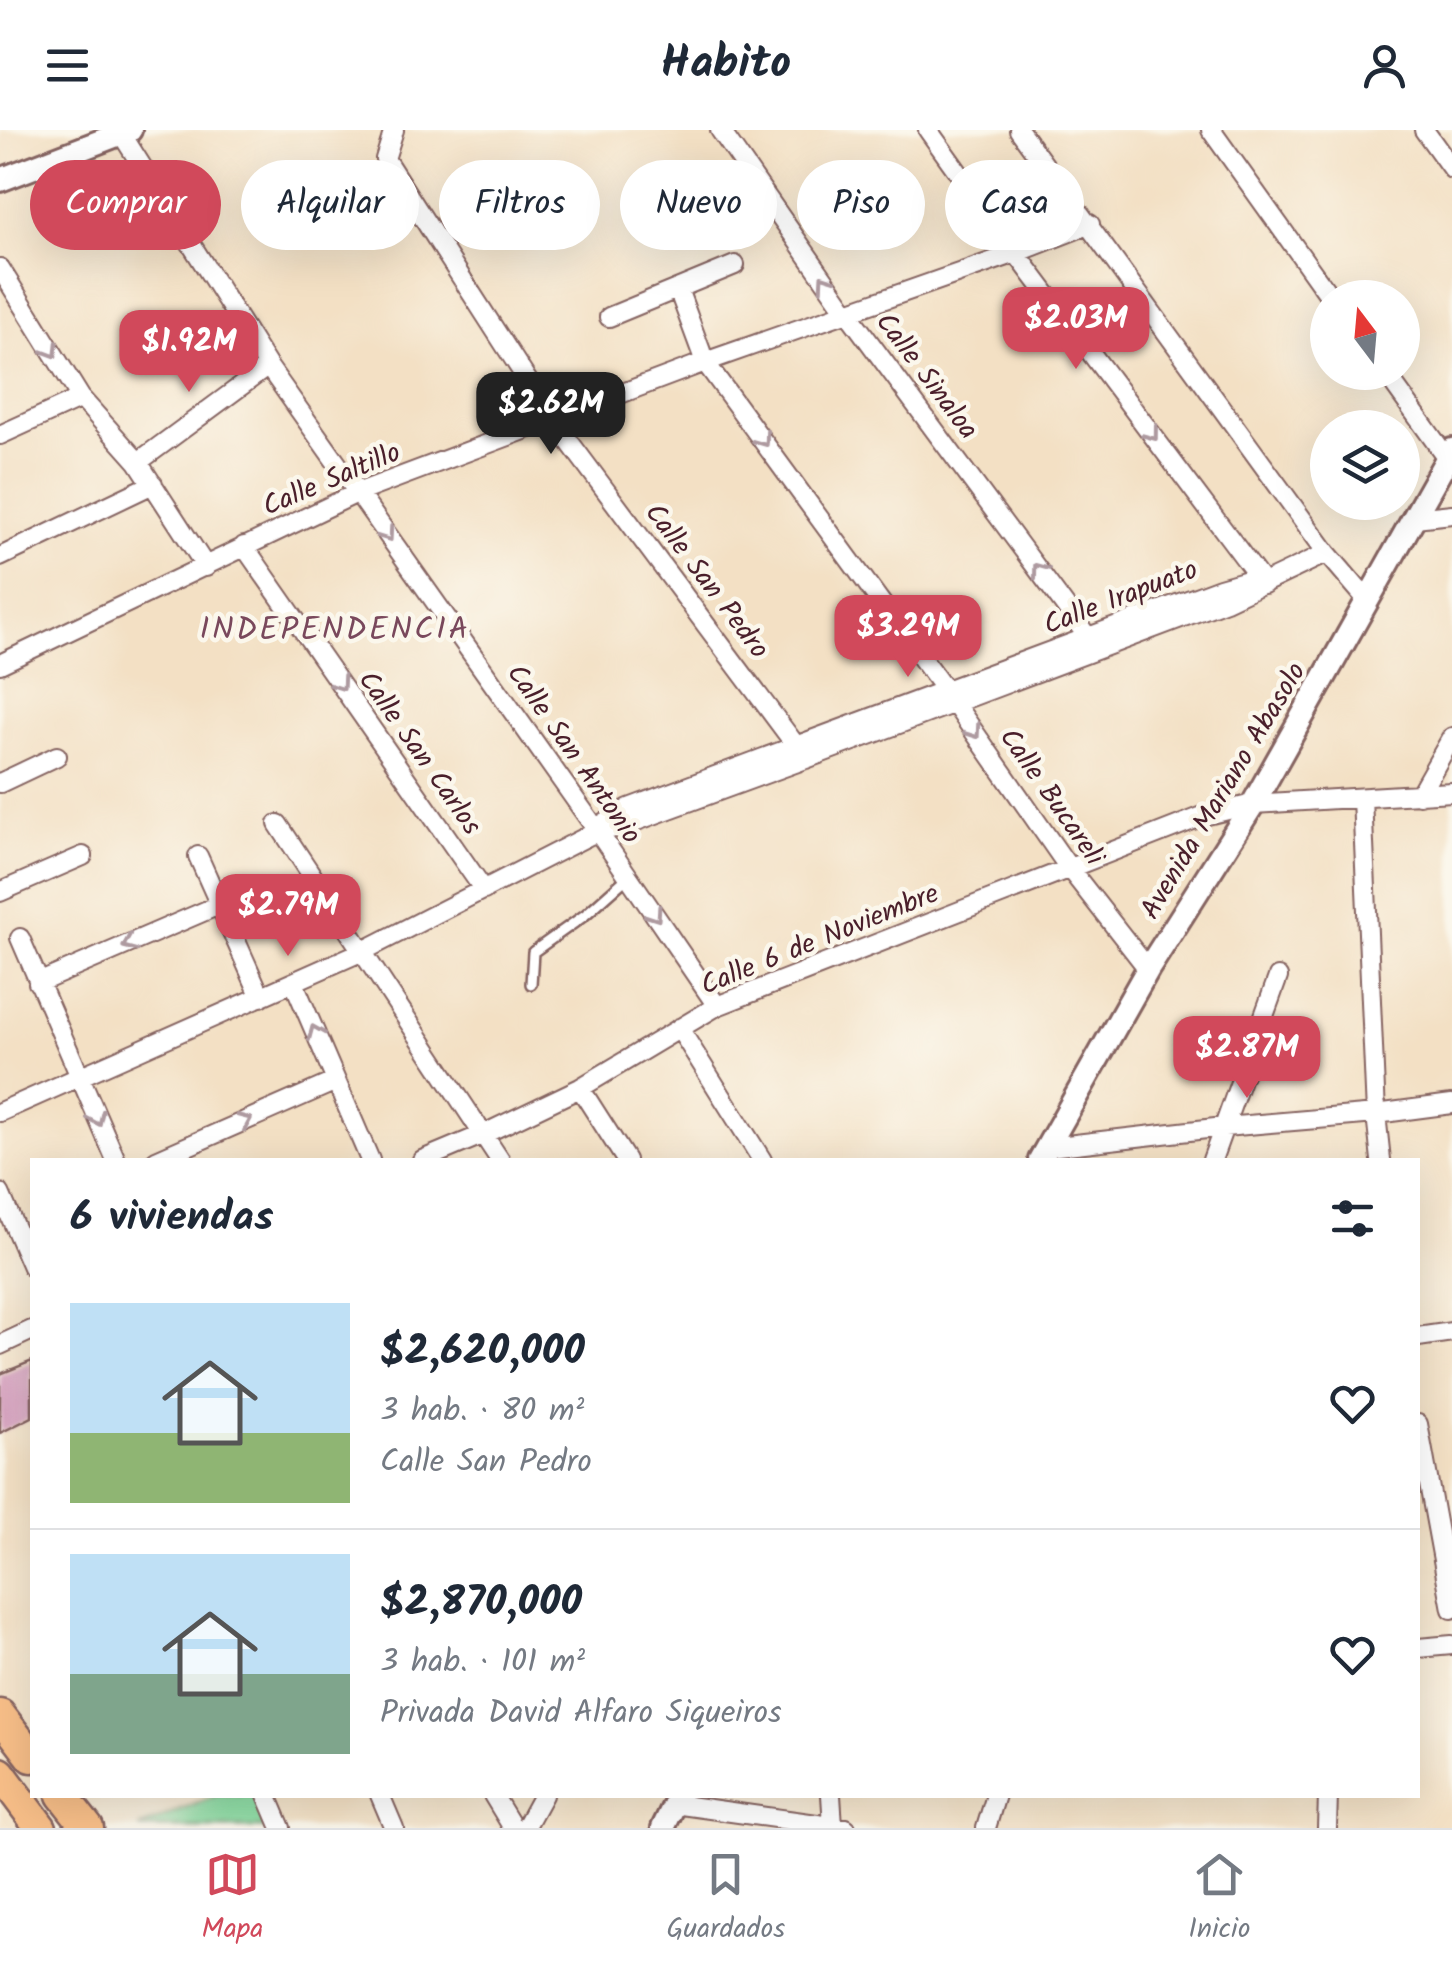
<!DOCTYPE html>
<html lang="es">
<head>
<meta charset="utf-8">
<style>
	:root { --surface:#fff; --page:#f2f2f3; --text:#1f2937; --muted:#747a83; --line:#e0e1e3; --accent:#d1495b }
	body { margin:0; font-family:Kalam,sans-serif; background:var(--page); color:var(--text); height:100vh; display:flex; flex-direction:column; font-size:38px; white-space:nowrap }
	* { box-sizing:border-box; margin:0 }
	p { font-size:32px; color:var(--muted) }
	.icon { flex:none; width:55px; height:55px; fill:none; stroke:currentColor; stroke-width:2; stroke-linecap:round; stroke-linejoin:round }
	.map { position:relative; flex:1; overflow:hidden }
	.sheet { position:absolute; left:30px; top:1028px; width:1390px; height:640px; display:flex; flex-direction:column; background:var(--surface); border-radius:0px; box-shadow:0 10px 40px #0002 }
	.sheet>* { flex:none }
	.banner { position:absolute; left:30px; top:30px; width:1392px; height:90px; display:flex; gap:20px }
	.needle { width:65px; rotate:344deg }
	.fabs { position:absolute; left:1310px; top:150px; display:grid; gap:20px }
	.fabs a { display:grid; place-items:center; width:110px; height:110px; border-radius:50%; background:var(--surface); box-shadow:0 10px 40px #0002; font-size:50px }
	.price { position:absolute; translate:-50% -85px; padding:0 22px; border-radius:20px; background:var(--accent); color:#fff; font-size:32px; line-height:65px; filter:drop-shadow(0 2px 5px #0008) }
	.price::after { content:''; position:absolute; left:50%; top:60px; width:30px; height:22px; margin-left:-15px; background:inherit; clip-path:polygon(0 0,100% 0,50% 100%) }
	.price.current { background:#222; color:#fff }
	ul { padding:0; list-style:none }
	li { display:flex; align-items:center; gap:30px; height:250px; padding:0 40px }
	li+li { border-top:2px solid var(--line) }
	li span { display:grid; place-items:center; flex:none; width:280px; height:200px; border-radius:0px; color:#555 }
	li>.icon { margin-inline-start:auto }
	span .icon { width:120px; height:120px; fill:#fffc; stroke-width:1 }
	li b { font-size:42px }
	h2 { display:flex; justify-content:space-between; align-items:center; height:120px; padding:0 40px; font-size:42px }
	.pill { padding:0 35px; border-radius:45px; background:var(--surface); box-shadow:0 10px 40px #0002; font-size:35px; line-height:90px }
	.pill.current { background:var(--accent); color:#fff }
	header { display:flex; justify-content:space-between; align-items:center; height:130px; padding:0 40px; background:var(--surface); font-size:45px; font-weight:600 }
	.dock { display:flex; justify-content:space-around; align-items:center; height:140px; border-top:2px solid var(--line); background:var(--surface); font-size:28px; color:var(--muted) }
	.dock a { display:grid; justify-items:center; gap:5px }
	.dock .current { color:var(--accent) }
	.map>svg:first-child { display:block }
	.green { fill:#82d99d; stroke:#667c64; stroke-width:2.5 }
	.building { fill:#d093b8 }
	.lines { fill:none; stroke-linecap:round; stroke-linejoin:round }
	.service-casing { stroke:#856361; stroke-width:14 }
	.minor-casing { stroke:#856361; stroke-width:22 }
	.tertiary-casing { stroke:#856361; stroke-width:28 }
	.primary-casing { stroke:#856361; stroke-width:35 }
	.service { stroke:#fff; stroke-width:9 }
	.minor { stroke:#fff; stroke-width:18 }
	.tertiary { stroke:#fff; stroke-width:22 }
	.primary { stroke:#f7be88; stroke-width:30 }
	.oneway { stroke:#ae9aa0 }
	.labels { text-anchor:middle; stroke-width:9; stroke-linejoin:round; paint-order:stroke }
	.street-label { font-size:28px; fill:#4a1f2b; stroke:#fbf7ec }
	.quarter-label { font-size:32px; letter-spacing:2.5px; fill:#79485c; stroke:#fbf7ec }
</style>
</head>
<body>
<header><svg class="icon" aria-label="menu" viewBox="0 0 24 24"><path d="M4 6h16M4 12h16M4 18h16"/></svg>Habito<svg class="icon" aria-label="person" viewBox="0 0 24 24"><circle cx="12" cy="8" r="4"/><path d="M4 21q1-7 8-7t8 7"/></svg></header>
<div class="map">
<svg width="1452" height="1698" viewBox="0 0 1452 1698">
	<rect width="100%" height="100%" fill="#fbf7ec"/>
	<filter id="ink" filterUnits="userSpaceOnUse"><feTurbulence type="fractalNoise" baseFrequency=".01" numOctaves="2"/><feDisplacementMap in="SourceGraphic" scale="20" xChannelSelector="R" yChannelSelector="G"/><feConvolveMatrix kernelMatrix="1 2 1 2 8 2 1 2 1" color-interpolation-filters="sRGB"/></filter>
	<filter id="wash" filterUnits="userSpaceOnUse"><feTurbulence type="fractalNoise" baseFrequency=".0048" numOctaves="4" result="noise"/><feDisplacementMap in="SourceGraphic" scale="40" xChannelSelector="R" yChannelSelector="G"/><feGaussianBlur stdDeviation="2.25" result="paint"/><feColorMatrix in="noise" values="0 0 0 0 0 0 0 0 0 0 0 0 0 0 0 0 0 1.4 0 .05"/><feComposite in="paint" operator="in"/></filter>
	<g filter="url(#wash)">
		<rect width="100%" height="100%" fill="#f3e0c4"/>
		<path class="green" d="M217 1665H261L277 1698H139Z"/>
		<g id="blocks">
			<path class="building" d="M32 1231V1287L0 1303V1244Z"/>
		</g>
	</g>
	<g filter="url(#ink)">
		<use href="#blocks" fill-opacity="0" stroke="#856361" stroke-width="2.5"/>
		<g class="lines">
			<defs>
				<path id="service" d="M531 854 533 822 585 785 629 746"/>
				<path id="minor" d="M394 0 385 29 553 290 806 629
					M720 0 847 182 1093 514
					M928 0 1016 123 1264 454
					M1019 0 1327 423 1368 471
					M1211 0 1331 168
					M1424 0 1452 39
					M121 3 268 236 596 699 717 876
					M0 138 81 268 138 332 206 437
					M678 159 705 232 945 560 1069 738 1148 839
					M609 187 735 135
					M1385 242 1447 328
					M0 305 81 268
					M138 332 268 236
					M1415 388 1452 384
					M244 416 484 760
					M0 427 153 354
					M0 534 357 363 705 232 1016 123 1090 94
					M0 653 57 626
					M1419 665 1452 607
					M1362 668 1376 984 1381 1030
					M278 694 500 1030
					M601 695 629 678 1220 458 1255 448
					M198 726 261 867
					M0 762 83 726
					M20 808 116 1030
					M38 853 219 775
					M294 853 370 1030
					M679 898 762 1030
					M580 958 626 1030
					M0 982 363 821 590 705 634 692 806 629 1226 471 1327 423
					M1049 1017 1224 997 1376 984 1452 974
					M156 1030 336 951
					M422 1030 484 1004 580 958 717 876 1203 686 1253 674 1452 662
					M1212 1030 1278 847
					M0 1063 32 1137
					M1418 1207 1452 1202
					M0 1215 32 1200
					M1418 1294 1452 1479
					M1418 1518 1452 1515
					M267 1665 281 1698
					M380 1665 394 1698
					M493 1665 513 1698
					M831 1665 833 1696
					M674 1674 846 1698
					M525 1698 543 1665
					M986 1698 996 1665
					M1327 1698 1328 1665"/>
				<path id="tertiary" d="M0 50 130 0
					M1040 1030 1148 839 1253 674 1452 320
					M663 1698 679 1665"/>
				<path id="primary" d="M0 1585 32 1627
					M0 1643 41 1698
					M62 1665 88 1698"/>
			</defs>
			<use href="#service" class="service-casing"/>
			<use href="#minor" class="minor-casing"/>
			<use href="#tertiary" class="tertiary-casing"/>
			<use href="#primary" class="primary-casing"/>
			<use href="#service" class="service"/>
			<use href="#minor" class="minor"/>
			<use href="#tertiary" class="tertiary"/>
			<use href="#primary" class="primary"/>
		</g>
		<defs><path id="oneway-chevron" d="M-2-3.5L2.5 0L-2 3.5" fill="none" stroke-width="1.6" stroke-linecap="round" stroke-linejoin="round" transform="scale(2.5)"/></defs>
		<g class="oneway">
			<use href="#oneway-chevron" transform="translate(825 151) rotate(-125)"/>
			<use href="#oneway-chevron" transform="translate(52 221) rotate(58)"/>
			<use href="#oneway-chevron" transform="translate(1152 304) rotate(53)"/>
			<use href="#oneway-chevron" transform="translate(763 310) rotate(54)"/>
			<use href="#oneway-chevron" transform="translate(387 405) rotate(55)"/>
			<use href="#oneway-chevron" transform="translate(1039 440) rotate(-127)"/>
			<use href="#oneway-chevron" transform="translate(340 554) rotate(55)"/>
			<use href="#oneway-chevron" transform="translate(974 602) rotate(55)"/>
			<use href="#oneway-chevron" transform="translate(655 785) rotate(56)"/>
			<use href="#oneway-chevron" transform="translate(129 814) rotate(157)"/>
			<use href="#oneway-chevron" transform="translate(315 902) rotate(-113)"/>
			<use href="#oneway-chevron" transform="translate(97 989) rotate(66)"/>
			<use href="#oneway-chevron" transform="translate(245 991) rotate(-24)"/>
		</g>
	</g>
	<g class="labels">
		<g class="street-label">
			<text transform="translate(928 245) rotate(53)" y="10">Calle Sinaloa</text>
			<text transform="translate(331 348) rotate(-23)" y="10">Calle Saltillo</text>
			<text transform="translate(708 450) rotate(53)" y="10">Calle San Pedro</text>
			<text transform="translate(1120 466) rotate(-21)" y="10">Calle Irapuato</text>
			<text transform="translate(421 622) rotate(55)" y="10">Calle San Carlos</text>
			<text transform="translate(575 623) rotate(55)" y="10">Calle San Antonio</text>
			<text transform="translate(1222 660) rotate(-59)" y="10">Avenida Mariano Abasolo</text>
			<text transform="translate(1053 666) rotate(55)" y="10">Calle Bucareli</text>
			<text transform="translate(819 808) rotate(-22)" y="10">Calle 6 de Noviembre</text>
		</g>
		<g class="quarter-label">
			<text x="335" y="509">INDEPENDENCIA</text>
		</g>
	</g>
</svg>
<div class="fabs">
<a><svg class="needle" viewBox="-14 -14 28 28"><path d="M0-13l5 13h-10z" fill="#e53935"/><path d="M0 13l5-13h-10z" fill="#747a83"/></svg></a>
<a><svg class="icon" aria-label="layers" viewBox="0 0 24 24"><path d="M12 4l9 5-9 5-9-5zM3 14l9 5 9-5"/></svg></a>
</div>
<b class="price" style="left:1076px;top:242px">$2.03M</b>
<b class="price" style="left:189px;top:265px">$1.92M</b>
<b class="price current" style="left:551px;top:327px">$2.62M</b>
<b class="price" style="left:908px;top:550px">$3.29M</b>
<b class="price" style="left:288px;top:829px">$2.79M</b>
<b class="price" style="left:1247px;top:971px">$2.87M</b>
<div class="banner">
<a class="pill current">Comprar</a>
<a class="pill">Alquilar</a>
<a class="pill">Filtros</a>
<a class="pill">Nuevo</a>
<a class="pill">Piso</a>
<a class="pill">Casa</a>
</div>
<section class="sheet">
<h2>6 viviendas<svg class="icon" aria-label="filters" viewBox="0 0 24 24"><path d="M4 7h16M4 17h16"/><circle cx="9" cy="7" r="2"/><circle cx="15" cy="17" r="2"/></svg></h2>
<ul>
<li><span style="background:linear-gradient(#bfe0f5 65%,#8fb573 0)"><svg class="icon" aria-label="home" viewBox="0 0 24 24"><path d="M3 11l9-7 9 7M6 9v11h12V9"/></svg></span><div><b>$2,620,000</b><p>3 hab. · 80 m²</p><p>Calle San Pedro</p></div><svg class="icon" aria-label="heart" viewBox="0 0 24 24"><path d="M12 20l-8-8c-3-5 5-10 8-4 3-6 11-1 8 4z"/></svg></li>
<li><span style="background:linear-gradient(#bfe0f5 60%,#7fa58c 0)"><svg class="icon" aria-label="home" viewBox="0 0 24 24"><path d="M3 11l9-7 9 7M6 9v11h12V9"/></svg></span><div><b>$2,870,000</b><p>3 hab. · 101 m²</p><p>Privada David Alfaro Siqueiros</p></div><svg class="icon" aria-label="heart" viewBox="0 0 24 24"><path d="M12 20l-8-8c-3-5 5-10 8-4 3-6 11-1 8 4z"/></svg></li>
</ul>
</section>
</div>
<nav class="dock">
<a class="current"><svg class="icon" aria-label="map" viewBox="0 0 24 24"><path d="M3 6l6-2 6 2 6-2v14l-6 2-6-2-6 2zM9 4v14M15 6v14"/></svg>Mapa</a>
<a><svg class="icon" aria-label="saved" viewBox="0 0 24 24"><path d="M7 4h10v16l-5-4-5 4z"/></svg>Guardados</a>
<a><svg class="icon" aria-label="home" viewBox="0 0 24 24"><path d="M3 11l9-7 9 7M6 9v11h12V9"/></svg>Inicio</a>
</nav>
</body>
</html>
